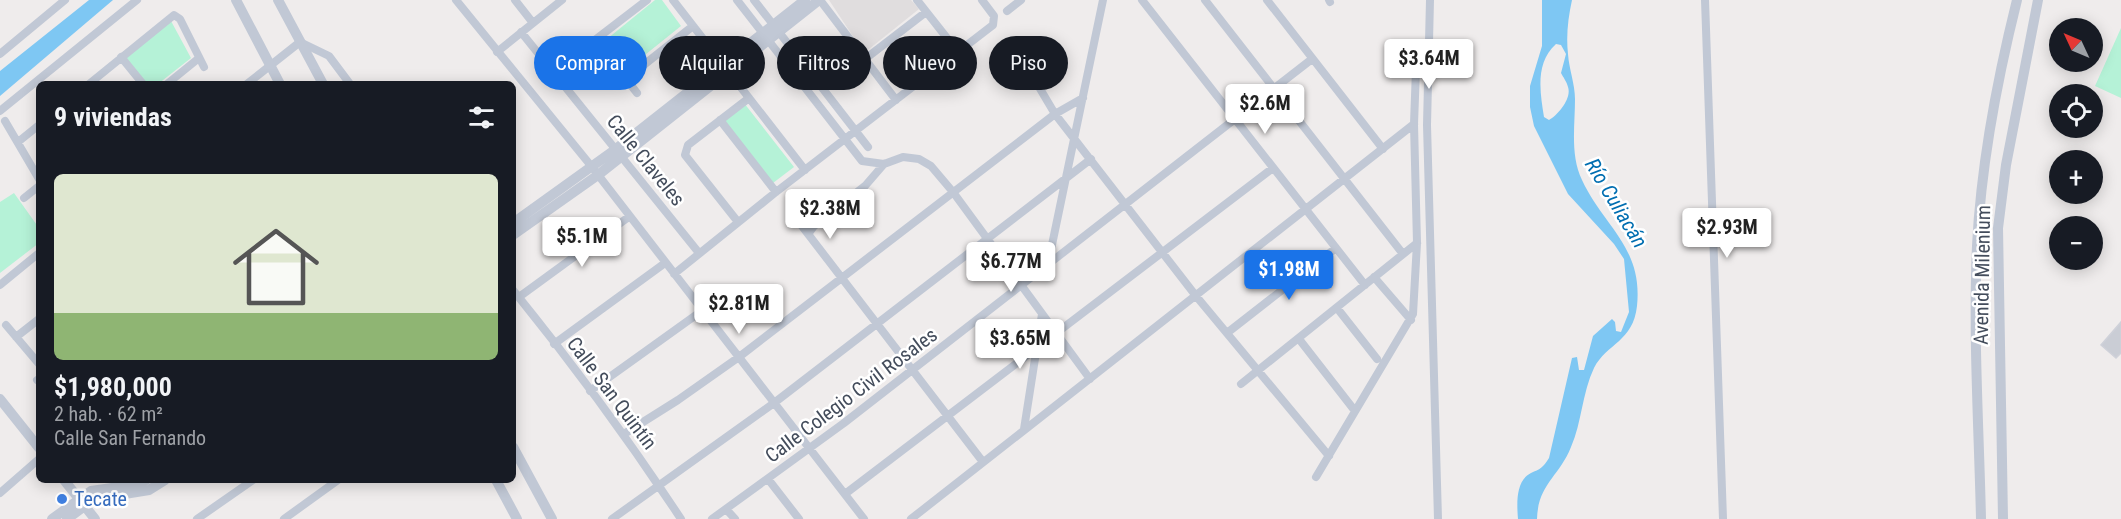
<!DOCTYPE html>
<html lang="es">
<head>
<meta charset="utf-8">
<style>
	:root { --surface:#171b24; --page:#20242c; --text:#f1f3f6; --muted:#9ea1a6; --line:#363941; --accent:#1a73e8 }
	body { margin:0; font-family:"Roboto Condensed",sans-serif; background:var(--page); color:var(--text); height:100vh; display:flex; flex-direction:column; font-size:22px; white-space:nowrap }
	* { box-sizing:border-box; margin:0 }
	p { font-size:20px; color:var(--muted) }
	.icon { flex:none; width:33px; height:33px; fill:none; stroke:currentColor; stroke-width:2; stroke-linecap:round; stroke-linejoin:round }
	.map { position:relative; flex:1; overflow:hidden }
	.details { position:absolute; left:36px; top:81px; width:480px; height:402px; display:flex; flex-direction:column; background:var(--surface); border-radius:9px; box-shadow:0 3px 15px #0003 }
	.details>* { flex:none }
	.hud { position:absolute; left:534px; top:36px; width:570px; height:54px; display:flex; gap:12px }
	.needle { width:39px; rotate:314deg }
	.controls { position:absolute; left:2049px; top:18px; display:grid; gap:12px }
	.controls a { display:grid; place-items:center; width:54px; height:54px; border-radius:50%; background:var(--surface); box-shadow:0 3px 15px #0003; font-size:30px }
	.price { position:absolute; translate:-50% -51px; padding:0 14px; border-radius:6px; background:#fff; color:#222; font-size:20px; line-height:39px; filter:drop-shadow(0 2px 3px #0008) }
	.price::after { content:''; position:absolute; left:50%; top:36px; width:18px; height:14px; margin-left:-9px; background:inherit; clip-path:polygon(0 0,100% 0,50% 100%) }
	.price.current { background:var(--accent); color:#fff }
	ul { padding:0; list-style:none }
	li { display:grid; align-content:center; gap:12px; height:318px; padding:0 18px }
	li+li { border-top:2px solid var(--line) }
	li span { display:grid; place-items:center; height:186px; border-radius:9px; color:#555 }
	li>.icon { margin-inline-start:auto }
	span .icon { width:108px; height:108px; fill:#fffc; stroke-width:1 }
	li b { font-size:26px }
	h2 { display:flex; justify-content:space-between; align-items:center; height:72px; padding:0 18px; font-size:26px }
	.tag { padding:0 21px; border-radius:27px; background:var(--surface); box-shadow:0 3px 15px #0003; font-size:21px; line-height:54px }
	.tag.current { background:var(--accent); color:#fff }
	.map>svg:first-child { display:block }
	.education { fill:#e0ddde }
	.green { fill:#b5f2d7 }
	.water { fill:#7ec7f3; fill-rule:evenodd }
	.building { fill:#cacdd5; stroke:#cfd1d9; stroke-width:1.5 }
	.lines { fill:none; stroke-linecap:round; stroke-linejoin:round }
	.minor { stroke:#c1c8d5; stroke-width:8 }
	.tertiary { stroke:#c1c8d5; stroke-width:10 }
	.shop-dot { fill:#3f7fe0; stroke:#fff; stroke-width:2 }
	.labels { text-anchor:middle; stroke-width:5; stroke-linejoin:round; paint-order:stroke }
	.street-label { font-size:20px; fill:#434c5b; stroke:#fff }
	.shop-label { font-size:20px; fill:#366cbe; stroke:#fff; text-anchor:start }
	.water-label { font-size:21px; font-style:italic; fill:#006eb1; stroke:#fff }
</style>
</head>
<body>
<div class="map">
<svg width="2121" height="519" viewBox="0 0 2121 519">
	<rect width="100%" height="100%" fill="#efecec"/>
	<path class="education" d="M829 0H911L919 9 864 53Z"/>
	<path class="green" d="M655 0H662L681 26 625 71 602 43Z
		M171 21 191 58 158 84H147L125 58Z
		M2121 28V98L2095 86Z
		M744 103 794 167 773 183 723 119Z
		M14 193 39 228V243L0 273V202Z"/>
	<path class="water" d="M89 0H113L0 96V71Z
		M1542 0H1572C1568 18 1566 36 1568 54 1569 69 1575 84 1575 99 1575 126 1570 155 1582 180 1604 227 1643 247 1637 306 1633 342 1607 343 1594 368 1582 393 1582 422 1571 447 1559 477 1538 484 1537 519H1518C1517 505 1515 481 1531 473 1540 469 1543 468 1549 458L1572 358 1577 357 1579 370H1584L1593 336 1612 319 1615 322 1616 331 1621 332 1629 312 1624 259 1614 244 1568 194 1534 126 1530 107V86L1542 46ZM1556 44 1561 45 1566 54 1561 73C1563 77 1567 82 1568 87 1572 98 1558 115 1549 120L1544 117C1540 92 1535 63 1556 44Z"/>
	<path class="building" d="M2121 322V353L2116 358 2101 345Z"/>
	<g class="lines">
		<path class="minor" d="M456 0 592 167 864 519
			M515 0 533 23
			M673 0 805 170
			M737 0 862 161 884 164 903 157 919 159 931 166 953 192 1090 379
			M754 0 868 147
			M820 0 896 100
			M917 0 958 52
			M1142 0 1365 285
			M1205 0 1403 254
			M1267 0 1383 149
			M1329 0 1330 2
			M1430 0 1427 125 1438 519
			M1705 0 1723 519
			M1007 11 1021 0
			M521 32 699 253
			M596 40 637 93
			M497 52 562 0
			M578 53 647 0
			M0 54 65 0
			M121 57 143 84
			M865 59 926 12
			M626 79 693 26
			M89 84 174 15 180 19 204 67
			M167 84 199 58
			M247 84 300 42 329 56 350 84
			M1039 87 1055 114 1196 296 1329 456
			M0 111 137 0
			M720 120 776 192
			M5 121 39 179
			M18 142 39 125
			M24 198 39 186
			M795 217 983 462
			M738 222 685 155 688 145 749 98
			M808 234 814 226 865 186 884 164
			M1048 264 1103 0
			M674 274 776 192 993 25 994 16 982 0
			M1374 277 1411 320
			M0 285 39 253
			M513 290C573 364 629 440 681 519
			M519 297 630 216
			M1337 308 1377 359
			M6 325 39 364
			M1227 333 1336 248
			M16 337 39 319
			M1299 339 1355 411
			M554 344 665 263
			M37 380 39 379
			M1241 384 1417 243
			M590 391 703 310
			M1024 429 1042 314
			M624 434 678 400 739 357 1055 114 1083 98
			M1316 477 1413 314 1417 243 1414 124 1416 69 1420 57 1428 49
			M768 479 799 519
			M0 493 39 459
			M845 494 1273 168
			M726 509 735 519
			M197 519 253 480
			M284 519 338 480
			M612 519 774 403 1091 159
			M712 519 844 423 1312 59
			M911 519 1414 124"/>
		<path class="tertiary" d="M236 0 280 84
			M278 0 323 84
			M513 223 616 149 805 0
			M513 235 598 175 819 0
			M0 399 39 448
			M513 447 552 519
			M64 480 95 519
			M496 480 517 519
			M52 519 91 491 133 485 146 480
			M67 519 94 499 149 490 165 480
			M1981 519C1979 429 1973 337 1977 246 1981 164 1997 80 2017 0
			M2003 519 1998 228 2006 165 2038 0"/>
	</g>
	<circle class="shop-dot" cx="62" cy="499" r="6"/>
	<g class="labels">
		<g class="street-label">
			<text transform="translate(646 160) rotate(51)" y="7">Calle Claveles</text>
			<text transform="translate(1982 275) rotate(-89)" y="7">Avenida Milenium</text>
			<text transform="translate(612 393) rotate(53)" y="7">Calle San Quintín</text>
			<text transform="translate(851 395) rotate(-37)" y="7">Calle Colegio Civil Rosales</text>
		</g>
		<g class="shop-label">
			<text x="74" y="506">Tecate</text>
		</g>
		<g class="water-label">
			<text transform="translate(1616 203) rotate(59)" y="7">Río Culiacán</text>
		</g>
	</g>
</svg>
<div class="controls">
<a><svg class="needle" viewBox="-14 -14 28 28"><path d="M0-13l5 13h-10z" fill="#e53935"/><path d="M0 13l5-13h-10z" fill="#9ea1a6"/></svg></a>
<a><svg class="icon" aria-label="locate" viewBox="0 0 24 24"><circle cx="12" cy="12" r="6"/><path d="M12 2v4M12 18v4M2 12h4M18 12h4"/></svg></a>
<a>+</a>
<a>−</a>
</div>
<b class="price" style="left:1429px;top:90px">$3.64M</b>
<b class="price" style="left:1265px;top:135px">$2.6M</b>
<b class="price" style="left:830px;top:240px">$2.38M</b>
<b class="price" style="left:1727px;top:259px">$2.93M</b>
<b class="price" style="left:582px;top:268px">$5.1M</b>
<b class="price" style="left:1011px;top:293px">$6.77M</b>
<b class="price current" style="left:1289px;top:301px">$1.98M</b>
<b class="price" style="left:739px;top:335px">$2.81M</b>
<b class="price" style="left:1020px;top:370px">$3.65M</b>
<div class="hud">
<a class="tag current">Comprar</a>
<a class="tag">Alquilar</a>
<a class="tag">Filtros</a>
<a class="tag">Nuevo</a>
<a class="tag">Piso</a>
</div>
<section class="details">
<h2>9 viviendas<svg class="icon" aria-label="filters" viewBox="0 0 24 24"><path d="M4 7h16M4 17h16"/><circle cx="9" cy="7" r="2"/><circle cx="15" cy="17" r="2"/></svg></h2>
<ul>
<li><span style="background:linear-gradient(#dfe7d0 75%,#8fb573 0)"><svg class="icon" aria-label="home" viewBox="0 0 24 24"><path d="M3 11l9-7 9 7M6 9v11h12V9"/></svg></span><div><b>$1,980,000</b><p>2 hab. · 62 m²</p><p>Calle San Fernando</p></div></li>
</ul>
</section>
</div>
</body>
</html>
